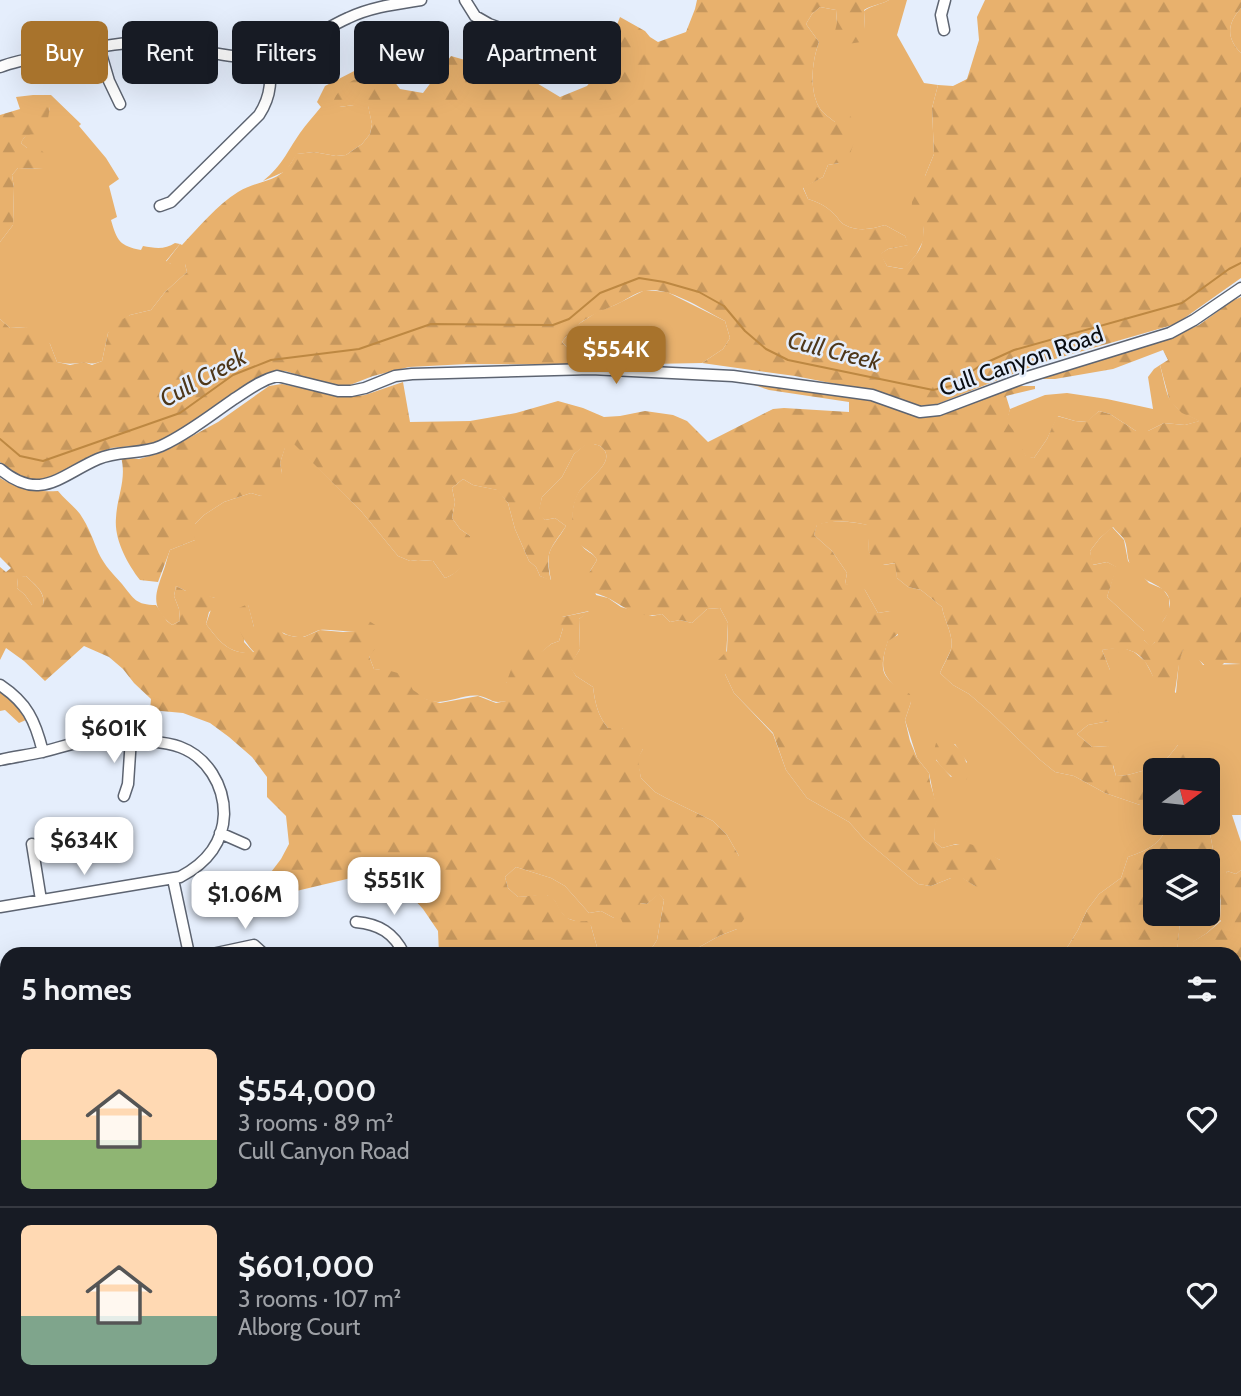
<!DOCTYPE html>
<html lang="en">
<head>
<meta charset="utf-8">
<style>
	:root { --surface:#171b24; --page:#20242c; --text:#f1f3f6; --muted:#9ea1a6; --line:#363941; --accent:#a8732c }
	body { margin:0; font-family:Cabin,sans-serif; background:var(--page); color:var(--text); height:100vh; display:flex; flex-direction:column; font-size:26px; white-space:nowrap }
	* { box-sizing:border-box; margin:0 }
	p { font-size:23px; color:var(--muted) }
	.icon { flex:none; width:38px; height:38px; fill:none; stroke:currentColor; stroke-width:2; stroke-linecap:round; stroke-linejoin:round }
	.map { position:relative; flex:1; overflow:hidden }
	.details { position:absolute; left:0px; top:947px; width:1242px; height:450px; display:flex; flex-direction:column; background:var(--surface); border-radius:21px 21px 0 0; box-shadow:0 7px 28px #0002 }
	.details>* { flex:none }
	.banner { position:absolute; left:21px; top:21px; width:700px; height:63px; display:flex; gap:14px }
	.needle { width:46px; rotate:75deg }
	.tools { position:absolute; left:1143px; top:758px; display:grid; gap:14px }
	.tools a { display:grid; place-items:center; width:77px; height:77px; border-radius:10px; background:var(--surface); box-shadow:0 7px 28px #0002; font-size:35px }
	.price { position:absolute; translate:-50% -60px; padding:0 16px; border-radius:14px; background:#fff; color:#222; font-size:23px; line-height:46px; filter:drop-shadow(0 2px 4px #0008) }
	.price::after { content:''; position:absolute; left:50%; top:42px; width:21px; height:16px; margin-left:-10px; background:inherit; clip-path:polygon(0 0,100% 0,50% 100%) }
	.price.current { background:var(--accent); color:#fff }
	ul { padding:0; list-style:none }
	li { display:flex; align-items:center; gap:21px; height:175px; padding:0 21px }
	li+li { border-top:2px solid var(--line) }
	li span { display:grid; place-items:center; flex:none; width:196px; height:140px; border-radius:10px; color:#555 }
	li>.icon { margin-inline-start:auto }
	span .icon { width:84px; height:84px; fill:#fffc; stroke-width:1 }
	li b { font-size:30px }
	h2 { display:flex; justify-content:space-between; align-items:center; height:84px; padding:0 21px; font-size:30px }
	.chip { padding:0 24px; border-radius:10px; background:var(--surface); box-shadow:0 7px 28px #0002; font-size:24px; line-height:63px }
	.chip.current { background:var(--accent); color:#fff }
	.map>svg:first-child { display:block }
	.green { fill:#e8b16d; fill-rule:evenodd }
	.forest { fill:url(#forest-firs); fill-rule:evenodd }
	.park { fill:url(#park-dots) }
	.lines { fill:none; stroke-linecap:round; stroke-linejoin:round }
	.stream { stroke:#bd8842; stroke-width:2 }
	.minor-casing { stroke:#5d6471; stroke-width:13 }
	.minor { stroke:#fff; stroke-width:10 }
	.labels { text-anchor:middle; stroke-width:5; stroke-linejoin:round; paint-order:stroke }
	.street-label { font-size:23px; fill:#0a0d12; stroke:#e5eefc }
	.water-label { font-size:24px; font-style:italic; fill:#4e3719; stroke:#e5eefc }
</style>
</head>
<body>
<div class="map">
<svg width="1241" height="1396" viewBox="0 0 1241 1396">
	<defs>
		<pattern id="forest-firs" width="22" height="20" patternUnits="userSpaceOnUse" patternTransform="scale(1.75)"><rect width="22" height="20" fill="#e8b16d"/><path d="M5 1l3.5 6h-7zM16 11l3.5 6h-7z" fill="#c6975d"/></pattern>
		<pattern id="park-dots" width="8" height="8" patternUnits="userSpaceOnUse" patternTransform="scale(1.75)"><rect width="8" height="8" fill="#e8b16d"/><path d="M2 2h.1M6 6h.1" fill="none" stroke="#c6975d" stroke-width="1.8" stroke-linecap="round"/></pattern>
	</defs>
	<rect width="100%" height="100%" fill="#e5eefc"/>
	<path class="green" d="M889 0H907L897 35 924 83 938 85 932 108 934 154 925 176 923 226 924 239 916 255 904 269 887 266 880 254 888 249 908 245 905 236 885 225C872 229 858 232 845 225 840 223 838 217 833 213 826 206 818 202 808 199L803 187 823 177 828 165 839 163 835 122C830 118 822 113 819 107 809 89 812 61 819 42L806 24 812 14 820 7 836 10 837 23 865 29 864 11C872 5 880 5 889 0Z
		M1241 8V53C1226 38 1227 24 1241 8Z
		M393 45 394 57 385 66 382 79 375 77 339 107 354 105H368L372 124 370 134 362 144 346 155 336 156 314 152 297 154 286 171 263 181C283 165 286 153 300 133 306 124 314 116 321 107L317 102 325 86 362 67Z
		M33 95H51L81 124 79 126 106 158 119 179 109 186 117 217 111 220C117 241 120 246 141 250L143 246C154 248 165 250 175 243L180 244 166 261 171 264H185L187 272 165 292 151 310 130 315 108 333 102 361C90 366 91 362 80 363 71 364 66 364 57 362L50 344 26 327 10 328 0 319V242L13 225 14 188 12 175 18 168 43 169 27 148 21 143C27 129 47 127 50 107L20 109 16 97Z
		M645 290 667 292 725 321 730 338 723 349 702 363 599 365 603 362C590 353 573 354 562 342L574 327 597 312 615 305Z
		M1160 365C1169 400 1165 405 1200 421L1185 425 1164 423 1148 431H1136L1110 414 1099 411 1087 422 1075 421 1058 416 1047 439 1034 458 1026 457 1006 422 1010 409 1045 395 1067 393 1107 399 1153 409 1148 377 1154 369Z
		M293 442 361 511 398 556 410 561 418 560 433 561 445 578C466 570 465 556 470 536L460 529 452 518 455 502 452 488 463 479 473 485 498 490 508 503 515 529 529 561 536 567 540 576 551 580C545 548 550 552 566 526L555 518 545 520 538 513 542 497 562 477 574 454 587 443C594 444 601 444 605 451 613 466 583 482 578 494 574 502 572 512 573 521 573 529 579 545 586 550 591 554 594 554 597 560L590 571 596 595 608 598 621 607 652 616 662 614 670 622 680 620 692 623 707 609 720 608 728 623 725 674 734 693 773 734 786 770 807 798 849 822 864 839 918 884 931 886 951 878H963L975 886 1000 860 966 844H956L942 848 935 842 934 827 938 817 929 773 917 758 905 720 911 702C887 676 876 678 888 640L898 635 890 611 878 613 865 590 845 584 847 573 832 551 814 535 817 524C835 520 850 521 868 525L869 552 884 565 896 563 897 578 908 587 921 590 942 607C944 621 956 638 950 652 947 659 943 665 940 673L953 685 969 694 990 712 1039 759 1055 772 1074 776 1105 793 1140 805H1155V822L1170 823C1159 845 1150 849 1128 857L1121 878 1099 894 1087 910 1078 930 1063 954H853L851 949 764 954H687L719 936 737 929 739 856 727 835 713 821 666 798 655 792 641 778 637 759 643 749 622 728H608C598 716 595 703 593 687L576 676 569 666 580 649 579 619 589 611 562 617 563 628 559 641 551 644 506 683V701C491 704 493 699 480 696 461 693 444 708 425 699 404 688 399 671 374 669L369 656 355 631C344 632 329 629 320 630 312 632 307 638 298 637 290 637 284 633 277 630 270 627 262 627 254 627L248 605 244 642 254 653C229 655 219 641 206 624L215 598 186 591 176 586 174 596 179 609 180 621 172 625C150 607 155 595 163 572 166 565 167 557 170 550L195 540V524L204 515 224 502 251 493 261 496 282 473 280 463 285 447ZM955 744 967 762 951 777 936 760Z
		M1112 527 1124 540 1128 561 1149 583 1163 589 1169 598V612L1163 621 1155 642 1150 647 1144 640V631L1107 597 1116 567 1107 562 1092 565 1090 551 1100 538Z
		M26 576C35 585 46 592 43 606L32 605 25 595 17 588 18 577Z
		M1121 647 1134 652 1145 661 1153 676 1176 693 1179 661 1183 649 1196 655 1203 665 1241 664V815H1232L1241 842V870L1236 874 1227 871 1220 901 1221 920 1207 933 1193 942 1196 954H1177V951L1180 921 1183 914H1208V869L1216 861C1211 848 1213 835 1205 823L1208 822V770H1180L1195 748 1178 745 1160 767C1144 769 1131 776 1116 776L1108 746 1092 747 1077 734 1088 725 1109 721 1110 670 1102 650Z
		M0 690 15 701 26 720 19 723 5 710 0 711Z
		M516 867 551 878 565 886 589 913 601 911 614 918 640 903 647 904 659 893 664 900 657 940 648 954H599L591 926 566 918 560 911 555 901 547 895 518 897 508 888 505 877Z
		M1241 1208V1263L1236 1258V1209Z
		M1241 1276V1396H1168L1170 1390H1236V1280Z
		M541 1390C555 1390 569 1391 583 1391L580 1396H541Z
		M948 1390H986V1393L995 1396H946Z"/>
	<path class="forest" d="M697 0H889C880 5 872 5 864 10L865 29 861 42 841 45 833 39 837 23 836 10 820 7 812 14 806 24 819 42C812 61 809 89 819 107 822 113 830 118 835 122L848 113 859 129 848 159 839 163 828 165 823 177 803 188 808 199C818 202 826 206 833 213 838 217 840 223 845 225 858 232 872 229 885 225L905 236 909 245 888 249 881 254 887 266 903 269C917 254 925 248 923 226L911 219 912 202 925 176 934 154 932 108 938 85 953 86 967 79 979 40 977 17 985 0H1241V8C1227 24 1226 38 1241 53V278L1176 324 1041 363 935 405 919 406 886 394 795 376 702 363 723 349 730 338 725 321C705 311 667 285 644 291 634 293 625 301 615 305 590 316 579 320 562 342 573 355 590 353 604 361L599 365 467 364 409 367 373 376 350 385H332L285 371H277L259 377 185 427 156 444 111 448 100 453 69 472 39 480H30L13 474 0 462V319L10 328 26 327 40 329 50 344 57 362 70 365 84 362 92 365 102 361 108 333 114 324 130 315 151 310 165 292 187 272 185 264H171L166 262 180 244 182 245C199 227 217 205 238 192 264 177 281 185 296 154L314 152 336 156 346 155 362 144 370 134 372 124 368 106 354 105 339 107 333 103C337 88 355 76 370 76 374 76 378 78 382 79L385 66 394 57 393 45 407 30 416 42 403 66 391 77 400 89 423 93 451 56 472 62 510 63 535 82 560 97 587 86 599 71 620 17 645 31 650 37 658 42 686 32 695 9Z
		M45 101 50 107 46 130 40 135C31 134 25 134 21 143L27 148H39L46 155 49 164 43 169 18 168 12 175 14 188 13 225 0 242V115L20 109 25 104Z
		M1241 297V664L1224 663 1214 674C1202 664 1198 656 1183 650 1176 669 1178 687 1171 707 1167 703 1162 699 1160 694 1157 690 1156 684 1154 679 1143 651 1131 646 1102 650L1110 670 1119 678V715L1109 721 1088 725 1077 734 1092 747 1108 746 1119 753 1113 766 1116 776C1131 776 1144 769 1160 767L1178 745 1188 742 1196 748 1180 770H1155V805H1140L1105 793 1074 776 1055 772 1039 759 990 712 969 694 953 685 940 673C943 665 947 660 950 652 956 638 944 621 942 607L921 590 908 587 897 578 895 563 876 566 869 552 867 525C850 521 835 520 817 525L814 535 832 551 847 573 845 584 859 585 865 590 878 613 890 611 899 613C903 628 902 633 888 641 878 672 881 678 910 694L911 702 905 720 910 741 917 758 929 773 930 782 936 803 947 811C934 821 934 826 935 842L942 848C973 839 974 845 1000 860 999 873 999 881 988 889L975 886 962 878H951L931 886 918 884 864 839 849 822 807 798 786 770 773 733 734 693 725 674 713 665 727 651 728 623 720 608 707 609 692 623 680 620 670 622 662 614C638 619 629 610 610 599 599 593 589 594 584 581L597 560C592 549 575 547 573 533 571 521 572 505 577 495 583 482 613 466 605 451 601 444 594 444 587 444L574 454 562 477 542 497 539 512 545 520 555 518 566 526C551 549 544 551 551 581L540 576 536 567 529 561 515 529 508 503 497 490 473 485 463 479 452 488 455 502 452 518 460 529 470 536C471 556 464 571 445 578L433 561 418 560 410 561 398 556 361 511 293 443 285 448 280 463 282 473 280 483 271 493 261 496 251 493 224 502 204 515 195 524V540L170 550 158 582 140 580C127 563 114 539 116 518 117 496 127 479 121 457L139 459 163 452 218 422 269 386 282 384 345 397 365 395 403 382 410 422 470 421 516 413 558 401 583 408 604 417 620 416 645 411 673 415 687 421 708 442 773 409 784 408 849 412V402L769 390 748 383 866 398 916 416 937 414 995 392 1020 386H1035V389L1006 396 1010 409 1007 422 1013 430 1026 456 1034 458 1047 439 1057 416 1075 421 1086 422 1099 411 1110 414 1136 431H1148L1164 423 1185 425 1199 421 1182 413 1170 402 1160 365 1168 360 1163 350 1113 369 1055 379H1036L1160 342 1199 325 1232 301ZM1113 527C1116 531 1121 535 1124 539 1129 550 1125 560 1134 570 1142 580 1153 582 1162 589 1179 602 1164 620 1155 632V642L1150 646 1144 640V631L1107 597 1117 567 1107 562 1093 565 1090 551 1100 538Z
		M0 478C20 490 34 492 58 491 64 499 74 506 80 514 89 527 93 540 99 554 105 566 113 574 122 584 134 599 136 605 156 605L167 621 172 625 180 621 179 609 174 596 176 586 186 591 200 584 204 594 223 601 209 612 206 624C219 641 230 656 254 652 241 638 239 629 234 610L248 604 254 627H263L272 621 284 634 295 637H304L320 630 343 632 355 631 369 621 377 626 381 642 369 656 374 669 387 670 405 675 413 690 426 699 440 703 478 696 496 703 506 701V683L517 654 524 653 531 646 541 652 551 644 559 641 563 628 558 622 562 617 591 611 579 619 580 649 570 666 576 676 593 687C595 703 598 716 608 728H622L644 736 643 749 638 759 641 778 655 792 666 798 713 821 727 835 739 856 752 861 749 898 744 919 737 929 719 936 687 954H648L657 940 664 900 659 894 647 904 640 903 636 924 626 930 621 919 614 918 601 911 589 913 565 886 551 878 516 867 505 877 508 888 518 897C525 897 540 894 547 895 564 900 554 924 587 921L591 926 599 954H439L438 931 423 909 403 887 384 877 372 873 267 898 262 884 281 859 289 844 286 816 267 797V777L252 757 229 737 210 723 183 713 150 710 151 699 134 683 123 669 109 657 84 646 45 681 24 661 6 648 0 660V567L6 572 11 568 0 557ZM26 576C35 585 46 592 43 605H32L25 595 17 588 18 578Z
		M944 738C962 747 969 759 967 779L962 782C953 780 936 764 934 754 934 750 935 747 936 743Z
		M1170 823H1205C1213 835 1211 848 1216 861L1208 869V861H1155V914H1183L1180 921 1177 954H1063L1078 930 1087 910 1099 894 1121 878 1128 857C1150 849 1159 845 1170 823Z
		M1241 870V1208L1236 1209V954H1196L1192 942 1207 933 1221 921C1220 902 1220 888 1227 871L1236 874Z
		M472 1390H541V1396H464Z
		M584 1390H948L946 1396H580Z
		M986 1390H1130L1126 1396H995L985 1393Z"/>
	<path class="park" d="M852 949 853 954H764Z"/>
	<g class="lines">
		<path class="stream" d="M0 439 20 456 43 461 180 413 233 375 271 360 359 349 431 324 553 325 569 319 600 293 639 278 664 282 699 292 724 306 745 331 766 349 788 360 933 390 951 386 981 365 1014 350 1182 303 1229 269 1241 263
			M1236 1171 1241 1165
			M1133 1396 1136 1390"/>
		<defs>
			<path id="minor" d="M465 0 475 16 489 24 560 50
				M944 30 941 15 945 0
				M99 47 109 81 120 104
				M0 67C20 59 42 57 63 53 95 48 126 40 159 43 194 47 229 61 265 56 295 51 321 30 348 18 371 7 396 4 421 0
				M160 206 171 202 259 115C272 95 272 78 267 55
				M0 469C40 503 61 475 98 459 118 450 141 455 161 446 187 434 211 415 234 399 248 390 261 380 277 376L338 391H351L365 388 395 376 412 374 591 369 733 376 872 395 920 412 939 410 1024 378 1170 333 1194 320 1241 288
				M0 685C27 703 35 720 43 752
				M0 760C14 757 28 755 42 752 58 748 73 743 89 740 109 737 128 738 148 741 158 742 170 743 180 747 207 757 224 785 224 814 223 844 205 864 180 877L0 907
				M124 796 128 784 131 738
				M220 833 245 844
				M32 844 41 900
				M173 879 189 954
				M356 922C379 924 394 933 404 954
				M212 954 254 945 264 954
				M0 1012 7 1008
				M0 1105 7 1099
				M0 1268 7 1271
				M284 1396 301 1390"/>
		</defs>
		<use href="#minor" class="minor-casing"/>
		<use href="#minor" class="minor"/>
	</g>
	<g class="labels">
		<g class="street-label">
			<text transform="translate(1021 361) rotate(-19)" y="8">Cull Canyon Road</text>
		</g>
		<g class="water-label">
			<text transform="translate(834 351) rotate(14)" y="8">Cull Creek</text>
			<text transform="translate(203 378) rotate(-29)" y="8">Cull Creek</text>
		</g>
	</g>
</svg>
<div class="tools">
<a><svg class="needle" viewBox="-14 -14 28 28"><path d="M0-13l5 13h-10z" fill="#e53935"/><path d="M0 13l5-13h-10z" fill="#9ea1a6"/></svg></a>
<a><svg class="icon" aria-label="layers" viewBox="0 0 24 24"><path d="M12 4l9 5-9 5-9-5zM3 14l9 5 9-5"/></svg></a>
</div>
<b class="price current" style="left:616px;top:386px">$554K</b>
<b class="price" style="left:114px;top:765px">$601K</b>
<b class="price" style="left:84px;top:877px">$634K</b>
<b class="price" style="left:394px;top:917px">$551K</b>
<b class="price" style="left:245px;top:931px">$1.06M</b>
<div class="banner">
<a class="chip current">Buy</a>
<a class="chip">Rent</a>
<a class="chip">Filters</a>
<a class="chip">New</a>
<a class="chip">Apartment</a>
</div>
<section class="details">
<h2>5 homes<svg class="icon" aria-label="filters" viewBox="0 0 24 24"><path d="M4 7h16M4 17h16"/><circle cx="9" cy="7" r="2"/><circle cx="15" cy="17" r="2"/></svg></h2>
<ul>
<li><span style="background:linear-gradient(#ffd9b3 65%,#8fb573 0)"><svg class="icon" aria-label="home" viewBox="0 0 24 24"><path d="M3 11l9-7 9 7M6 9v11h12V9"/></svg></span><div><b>$554,000</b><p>3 rooms · 89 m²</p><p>Cull Canyon Road</p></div><svg class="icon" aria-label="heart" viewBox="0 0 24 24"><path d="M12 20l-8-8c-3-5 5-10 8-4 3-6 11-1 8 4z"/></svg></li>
<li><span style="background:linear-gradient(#ffd9b3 65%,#7fa58c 0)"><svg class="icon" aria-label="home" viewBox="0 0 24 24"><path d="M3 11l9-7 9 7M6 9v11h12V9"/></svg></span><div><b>$601,000</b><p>3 rooms · 107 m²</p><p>Alborg Court</p></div><svg class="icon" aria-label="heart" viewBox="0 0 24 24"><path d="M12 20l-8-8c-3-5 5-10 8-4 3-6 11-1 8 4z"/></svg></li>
</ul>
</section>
</div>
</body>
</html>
